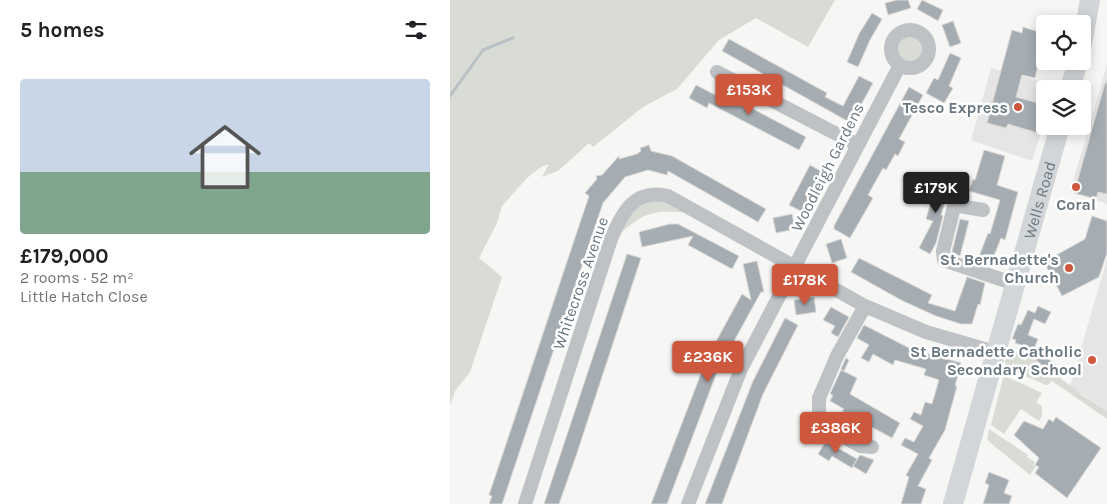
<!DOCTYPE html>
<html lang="en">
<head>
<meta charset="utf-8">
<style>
	:root { --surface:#fff; --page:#f6f6f6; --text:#202124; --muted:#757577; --accent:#cd583d }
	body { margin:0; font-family:Karla,sans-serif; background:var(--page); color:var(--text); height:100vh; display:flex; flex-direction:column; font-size:19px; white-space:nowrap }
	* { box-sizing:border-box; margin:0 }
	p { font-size:16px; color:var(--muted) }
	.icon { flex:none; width:28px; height:28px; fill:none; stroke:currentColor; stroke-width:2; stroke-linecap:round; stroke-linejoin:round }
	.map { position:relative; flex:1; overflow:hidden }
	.sheet { display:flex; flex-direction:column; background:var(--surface); width:450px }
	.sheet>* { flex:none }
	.tools { position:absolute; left:586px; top:15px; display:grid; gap:10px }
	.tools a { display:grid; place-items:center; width:55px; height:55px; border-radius:5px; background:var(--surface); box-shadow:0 2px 12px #0003; font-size:25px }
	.price { position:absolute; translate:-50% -42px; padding:0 11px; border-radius:5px; background:var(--accent); color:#fff; font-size:16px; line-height:32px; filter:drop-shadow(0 1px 2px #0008) }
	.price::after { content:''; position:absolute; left:50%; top:30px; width:15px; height:11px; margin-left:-8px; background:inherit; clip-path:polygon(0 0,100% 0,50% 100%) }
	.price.active { background:#222; color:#fff }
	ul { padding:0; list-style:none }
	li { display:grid; align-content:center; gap:10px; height:265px; padding:0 20px }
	li span { display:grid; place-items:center; height:155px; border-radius:5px; color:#555 }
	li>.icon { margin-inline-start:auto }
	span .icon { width:90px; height:90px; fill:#fffc; stroke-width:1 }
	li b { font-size:21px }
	h2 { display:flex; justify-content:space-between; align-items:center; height:60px; padding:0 20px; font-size:21px }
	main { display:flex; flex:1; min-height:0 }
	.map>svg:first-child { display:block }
	.built { fill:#e4e5e4 }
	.green { fill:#d8dcd5 }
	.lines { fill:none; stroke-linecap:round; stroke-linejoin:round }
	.stream { stroke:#b8c2c5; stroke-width:3 }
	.building { fill:#a6adb2; stroke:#d8d8d6 }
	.minor { stroke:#bec2c5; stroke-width:14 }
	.highway { stroke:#d2d6d9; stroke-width:20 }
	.poi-dot { fill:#cd583d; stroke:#fff; stroke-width:2 }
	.labels { text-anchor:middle; stroke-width:5; stroke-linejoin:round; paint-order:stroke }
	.poi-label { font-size:16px; font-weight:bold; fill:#697781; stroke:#fff; text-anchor:end }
	.street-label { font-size:16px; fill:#697781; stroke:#fff }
</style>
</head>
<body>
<main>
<section class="sheet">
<h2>5 homes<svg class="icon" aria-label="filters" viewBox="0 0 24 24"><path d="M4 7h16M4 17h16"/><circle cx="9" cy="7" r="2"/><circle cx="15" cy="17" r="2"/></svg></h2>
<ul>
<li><span style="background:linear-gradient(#c9d6e8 60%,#7fa58c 0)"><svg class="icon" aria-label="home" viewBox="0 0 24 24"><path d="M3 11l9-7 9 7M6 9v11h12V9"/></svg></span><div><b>£179,000</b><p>2 rooms · 52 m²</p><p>Little Hatch Close</p></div></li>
</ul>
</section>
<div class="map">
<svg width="657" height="504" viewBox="0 0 657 504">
	<rect width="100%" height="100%" fill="#f6f6f4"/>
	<path class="built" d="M657 65V204L620 191Z
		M541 68 606 85 605 89H595V120L582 161 521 140Z
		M657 259V411L620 386Z"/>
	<path class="green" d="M0 0H385L358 47 306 18 269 40 227 89 193 107 143 147 139 143 108 171 92 177 99 164 91 167 77 178 52 206 47 223 29 258 52 277 20 372 5 391 0 406Z
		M445 49a14 14 0 1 1 28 0a14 14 0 1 1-28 0Z
		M211 199 239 213C205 210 195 211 170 234L175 221 188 205Z
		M558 350 584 358 635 397 657 411V419L602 381 598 385H596L557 368 555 361Z
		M555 376 592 393 586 402 592 406V416L589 421 571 409 554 434 541 425 553 378Z
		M539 429 578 455 577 457 585 462 583 465 586 466 580 475 537 440Z"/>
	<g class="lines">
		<path class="stream" d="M0 96 33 50 63 38"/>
	</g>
	<path class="building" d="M447 0H458L461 8 438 15 435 3Z
		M472 0 493 10 488 21 467 9Z
		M422 13 432 19 420 40 408 67 397 62 409 34Z
		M503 21 511 43 500 47 492 25Z
		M573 27 595 34 585 78 572 75 566 97 595 105 588 133 558 124 556 128 537 123 562 30 572 33Z
		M279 39 377 93 375 97 393 106 409 76 423 83 401 123 272 51Z
		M500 53 511 58 499 86 503 88 494 103 476 93 484 78 488 80Z
		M655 83H657V194L648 192 646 199 624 193Z
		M246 85 269 97 271 92 356 137 349 150 259 103 257 108 239 98Z
		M459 87 473 95 449 139 455 142 448 156 445 154 436 170 433 168 418 195 423 198 400 238 384 229V226Z
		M199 145 201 151 222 156 316 209 308 222 218 171 217 175 198 170 175 177 153 203 52 504H39L42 496 39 495 139 196 135 193 147 179 146 176 152 175 169 156V159L187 154 191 151 190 148Z
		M534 150 555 156 547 185 568 192 555 240 551 238 540 266 527 262 538 233 540 234 550 200 519 191 523 179 525 180Z
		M360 165 374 173 353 212 339 205Z
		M504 172 491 215 493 216 486 243 480 254 469 248 483 221 476 219 486 185Z
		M342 214 345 229 326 233 323 218Z
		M642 216 657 221V253L649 277 612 296 594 262 635 239Z
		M510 219 519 221 510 256 502 252Z
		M220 224H228L289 256 282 269 238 245 243 236 192 247 189 232Z
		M391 239 397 258 382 263 376 244Z
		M177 254 191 258 126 456 109 504H94Z
		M409 258 482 295 478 303 505 311 517 277 535 283 530 305 528 304 522 324H511L486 316 451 300 401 272Z
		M307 261 314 292H311L267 372 217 504H201L257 358 292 294 301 300 293 264Z
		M364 297 366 312 346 315 344 300Z
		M588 306 601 312 595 324 584 319 578 335 588 339 584 349 608 366 602 374 584 358 568 352 571 345 565 343 566 340 562 339 568 324 571 325 578 310 585 313Z
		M381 307 399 317 388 337 381 333 385 326 373 320Z
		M335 318 348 325 313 394 272 504H255L303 381Z
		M414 325 459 348 511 363 505 386H507L495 430 479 458 482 460 468 486 476 489 471 504H451L459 477 456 475 468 454 451 445 455 438 464 442 473 426 460 419 464 412 471 415 475 402 482 404 489 380 474 375 476 369 445 360 443 365 423 354 419 362 411 358 419 345 407 338Z
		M396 358 399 360 394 371 391 369Z
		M391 370 407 378 400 394 450 423 442 438 392 411 394 409 380 401 383 395 380 394Z
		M606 417 651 448 617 498 585 473 589 467 585 465 589 458 564 435 574 421 593 429 599 419 603 422Z
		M378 438 388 444 386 447 407 459 402 468 382 456 379 461 368 454Z
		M410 455 424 460 416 474 403 466Z
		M539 472 559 480 554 493 562 496 559 504H533L539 485 535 483Z"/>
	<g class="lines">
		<path class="minor" d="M441 49a19 19 0 1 1 38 0a19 19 0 1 1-38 0Z
			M267 72 408 145
			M533 210 509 206 504 207 493 251 494 260 565 284
			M415 306 387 356 369 398V423L410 446 422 447
			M75 504 161 239C172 213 184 188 218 196L415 306 476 332 545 352
			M238 504 291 369 450 65"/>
		<g class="highway">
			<path d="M632 44 640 0"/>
			<path d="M620 89 628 61"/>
			<path id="s1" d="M503 504 610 126"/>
		</g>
	</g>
	<g class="poi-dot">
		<circle cx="568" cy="107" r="5"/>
		<circle cx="626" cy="187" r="5"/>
		<circle cx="619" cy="268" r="5"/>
		<circle cx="642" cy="360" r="5"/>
	</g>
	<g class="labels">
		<g class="poi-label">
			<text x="558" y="113">Tesco Express</text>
			<text x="626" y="210" text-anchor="middle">Coral</text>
			<text x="609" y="265">St. Bernadette's<tspan x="609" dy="18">Church</tspan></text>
			<text x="632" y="357">St Bernadette Catholic<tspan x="632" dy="18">Secondary School</tspan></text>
		</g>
		<g class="street-label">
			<text transform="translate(377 167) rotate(-63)" y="6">Woodleigh Gardens</text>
			<text dy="6" stroke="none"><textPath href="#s1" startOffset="316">Wells Road</textPath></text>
			<text transform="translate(130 283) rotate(-71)" y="6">Whitecross Avenue</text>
		</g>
	</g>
</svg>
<div class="tools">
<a><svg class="icon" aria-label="locate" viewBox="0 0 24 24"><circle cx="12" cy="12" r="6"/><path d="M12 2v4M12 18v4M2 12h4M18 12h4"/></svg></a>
<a><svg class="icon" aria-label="layers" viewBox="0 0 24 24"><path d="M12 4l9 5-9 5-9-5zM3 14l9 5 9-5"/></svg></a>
</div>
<b class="price" style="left:299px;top:116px">£153K</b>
<b class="price active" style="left:486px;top:214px">£179K</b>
<b class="price" style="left:355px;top:306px">£178K</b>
<b class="price" style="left:258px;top:383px">£236K</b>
<b class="price" style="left:386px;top:454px">£386K</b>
</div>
</main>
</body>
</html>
